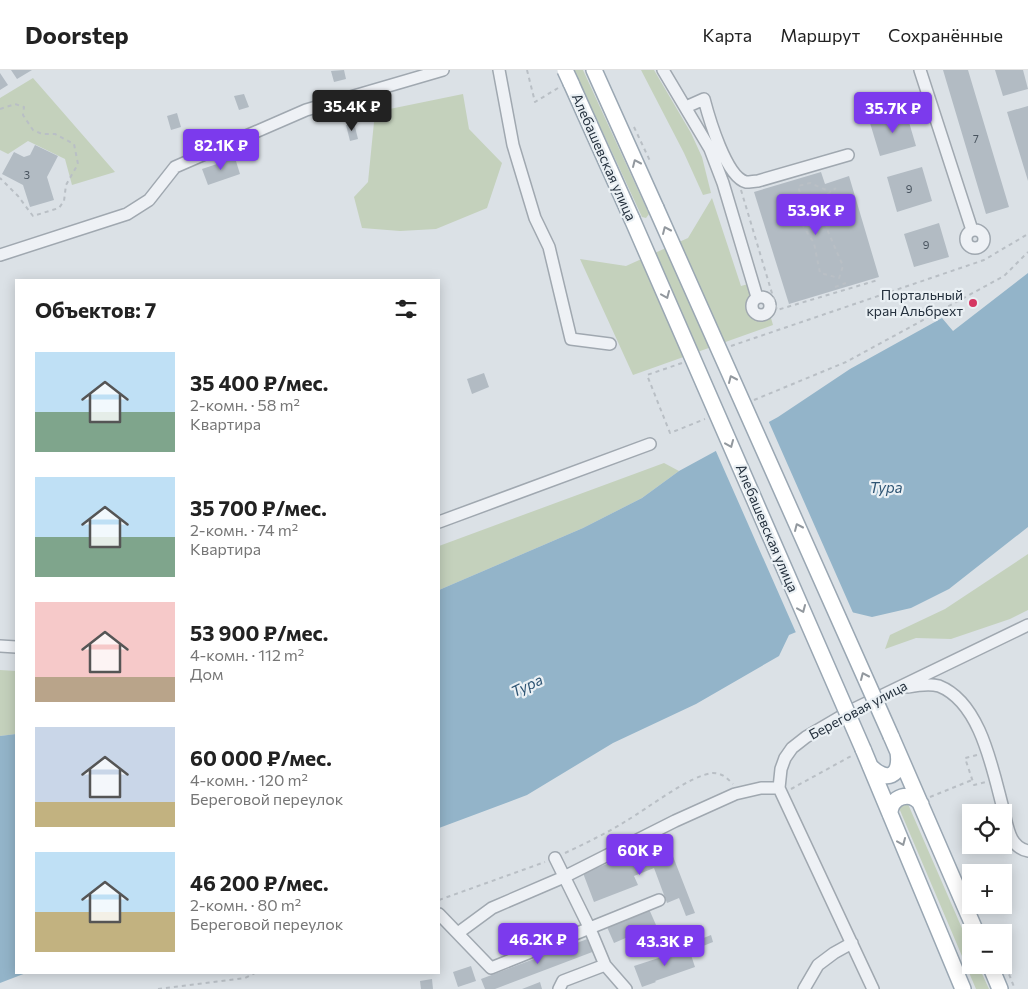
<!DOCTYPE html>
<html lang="ru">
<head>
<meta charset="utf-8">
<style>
	:root { --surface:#fff; --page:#f6f6f6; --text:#222; --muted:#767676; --line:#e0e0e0; --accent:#7c3aed }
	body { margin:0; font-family:Commissioner,sans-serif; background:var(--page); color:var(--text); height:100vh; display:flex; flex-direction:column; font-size:19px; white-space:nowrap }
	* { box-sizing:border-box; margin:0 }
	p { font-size:16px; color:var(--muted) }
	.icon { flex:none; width:28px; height:28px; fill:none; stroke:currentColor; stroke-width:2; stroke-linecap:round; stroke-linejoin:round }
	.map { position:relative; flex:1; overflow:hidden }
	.drawer { position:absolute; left:15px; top:209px; width:425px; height:695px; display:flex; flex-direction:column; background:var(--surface); border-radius:0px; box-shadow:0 2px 12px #0003 }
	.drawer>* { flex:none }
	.tools { position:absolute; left:962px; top:734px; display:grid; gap:10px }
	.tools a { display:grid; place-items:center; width:50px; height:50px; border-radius:0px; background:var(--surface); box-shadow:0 2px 12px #0003; font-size:25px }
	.price { position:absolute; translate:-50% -42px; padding:0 11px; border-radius:5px; background:var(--accent); color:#fff; font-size:16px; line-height:32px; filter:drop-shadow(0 1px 2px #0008) }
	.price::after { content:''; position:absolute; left:50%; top:30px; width:15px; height:11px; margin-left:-8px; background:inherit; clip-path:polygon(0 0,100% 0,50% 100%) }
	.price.active { background:#222; color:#fff }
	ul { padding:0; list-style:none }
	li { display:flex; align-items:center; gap:15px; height:125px; padding:0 20px }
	li span { display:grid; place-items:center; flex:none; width:140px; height:100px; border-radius:0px; color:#555 }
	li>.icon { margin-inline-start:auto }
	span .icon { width:60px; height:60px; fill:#fffc; stroke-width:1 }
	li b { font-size:21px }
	h2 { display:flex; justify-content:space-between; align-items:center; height:60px; padding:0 20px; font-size:21px }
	header { display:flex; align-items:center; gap:30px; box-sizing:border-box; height:70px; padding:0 25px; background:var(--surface); border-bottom:1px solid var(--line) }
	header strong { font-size:24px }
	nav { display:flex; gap:28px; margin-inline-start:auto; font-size:18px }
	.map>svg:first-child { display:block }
	.green { fill:#c4d1bc }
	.water { fill:#93b4c9 }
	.pier { fill:#dbe1e6 }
	.building { fill:#b2bbc3 }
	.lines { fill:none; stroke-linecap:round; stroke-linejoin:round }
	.minor-casing { stroke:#a0a8b0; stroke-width:14 }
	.major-casing { stroke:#9aa7b3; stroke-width:18 }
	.path { stroke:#b9bfc5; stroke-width:2; stroke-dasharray:4 4; stroke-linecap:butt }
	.minor { stroke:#eef1f5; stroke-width:11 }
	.major { stroke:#fff; stroke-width:15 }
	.major-bridge-casing { stroke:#9aa7b3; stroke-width:18; stroke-linecap:butt }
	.major-bridge { stroke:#fff; stroke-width:15 }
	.oneway { stroke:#92989e }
	.poi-dot { fill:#d53762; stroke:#eaf0f4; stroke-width:2 }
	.labels { text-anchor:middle; stroke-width:4.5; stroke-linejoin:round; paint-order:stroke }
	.number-label { font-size:11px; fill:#48535e }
	.street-label { font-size:14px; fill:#24303d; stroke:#eaf0f4 }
	.poi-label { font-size:14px; fill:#24303d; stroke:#eaf0f4; text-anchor:end }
	.water-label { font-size:15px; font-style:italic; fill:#2d5473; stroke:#eaf0f4 }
</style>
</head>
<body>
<header>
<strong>Doorstep</strong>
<nav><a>Карта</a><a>Маршрут</a><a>Сохранённые</a></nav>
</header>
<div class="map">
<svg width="1028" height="919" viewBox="0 0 1028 919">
	<rect width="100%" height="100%" fill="#dbe1e6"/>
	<path class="green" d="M574 0H583L649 144 646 148 642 147Z
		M641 0H654L691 63 702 87 711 123 703 125 684 83Z
		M33 8 115 102 72 115 65 89 28 71 8 84 0 80V28Z
		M463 24 469 59 502 93 487 138 436 159 400 161 362 158 354 127 368 112 375 42Z
		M712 128 741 216 748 214 751 226 748 237 751 248 761 251 771 248 773 255 633 305 580 189 626 196 688 168Z
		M664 393 679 401 642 428 583 458 439 520V476Z
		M1028 484V540L1010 549 951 569 916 568 885 579 890 565 945 539Z
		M0 600 16 601V664L0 666Z
		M902 733 908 734 971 879V895H978L989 919H976L899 738Z"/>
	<path class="water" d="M1028 203V457L949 519 911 538 872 547 847 541 789 565 779 586 696 634 613 673 527 725 439 758V520L583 458 642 428 679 401 778 347 850 299 942 248 953 261Z
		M16 664V902L26 903 0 913V666Z"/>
	<path class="pier" d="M768 350 854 545 847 544 797 565 715 379Z"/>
	<path class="building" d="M11 0H32L17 9Z
		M344 0 346 9 334 12 331 1Z
		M943 0H968L1009 137 986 144Z
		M995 0H1023L1028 19 1003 26Z
		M0 3 8 15 0 20Z
		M244 24 249 37 239 40 234 26Z
		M1028 36V111L1007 42Z
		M906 42 916 76 880 86 870 53Z
		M177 43 181 57 171 60 167 46Z
		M354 53 358 69 350 71 346 55Z
		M35 75 58 86 47 107 54 130 30 137 23 115 2 104 14 82 24 87 30 85Z
		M235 88 240 104 208 115 202 99Z
		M922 97 932 131 897 142 887 107Z
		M821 102 825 114 849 106 879 207 789 234 754 122Z
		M939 153 949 187 914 197 904 164Z
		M484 303 489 317 472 324 467 309Z
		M667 771 695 843 686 846 679 828 667 833 654 798 634 806 638 815 594 832 583 803Z
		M649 839 656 855 614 873 607 857Z
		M711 865 713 872 703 876 701 869Z
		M590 868 595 881 495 919H485L481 909Z
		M688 876 695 897 655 911 656 912 642 917 634 896 674 883 673 882Z
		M471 896 476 911 458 917 453 902Z
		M432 909 433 919H421L420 911Z
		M540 912 542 919H522Z"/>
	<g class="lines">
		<defs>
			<path id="minor" d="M499 0 513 75 535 148 549 177 571 269 610 274
				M663 0 710 79 723 113 757 227
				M920 0 972 160
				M686 37 704 29C709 48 726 107 746 112 750 112 755 111 758 111L848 85
				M966 169a9 9 0 1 1 18 0a9 9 0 1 1-18 0Z
				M0 185 127 144 149 130 175 97 306 40 443 0
				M752 236a9 9 0 1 1 18 0a9 9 0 1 1-18 0Z
				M439 452 650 374
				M0 576 16 577
				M908 617C918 615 929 613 939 616 982 633 993 703 1004 742
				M1004 743C1008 759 1010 777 1028 781
				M555 788 590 859 605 895 626 919
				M439 844 491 898 659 830
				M458 863 492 838 564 807 675 751 735 724 761 718H779
				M559 919 563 911 605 895
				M804 919 818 895 834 883 852 873
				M873 919 779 718 781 699 785 688 792 678 806 667 852 640 1028 555"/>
			<path id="major" d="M594 0 656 138
				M571 13 632 149
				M891 666 976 862
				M863 679 963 919
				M870 696C886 713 902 707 898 682
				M890 744C890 726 911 720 921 734
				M990 895 1000 919"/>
		</defs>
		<use href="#minor" class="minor-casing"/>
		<use href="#major" class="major-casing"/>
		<path class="path" d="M527 0 535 32 558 18
			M0 39 15 34 24 37 23 45 33 60 42 64H55L74 74 78 94 66 115 64 131 59 138 33 146 18 126 0 108
			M634 57 651 93
			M741 120 777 240 878 210
			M802 130 798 116 810 113 831 122
			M818 131 802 130 803 156 814 173 820 203 839 208 843 196 826 157 824 136 818 131 836 118
			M826 157 833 156
			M835 217 846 213
			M731 276 984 190 1028 164
			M682 293 647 305 670 363 705 349
			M754 330 846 292 1004 206 1028 182
			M977 685 965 688 974 715 986 712
			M791 719 853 685
			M930 727 972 710
			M565 783C586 773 607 763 626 751 647 739 690 705 713 703 722 703 727 708 733 714
			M439 830 545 792
			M1006 897 1015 919
			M158 919 245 908 257 902"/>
		<use href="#minor" class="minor"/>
		<use href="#major" class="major"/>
		<defs>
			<path id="major-bridge" d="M565 0 571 13
				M656 138 891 666
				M632 149 863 679"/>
		</defs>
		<use href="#major-bridge" class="major-bridge-casing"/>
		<use href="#major-bridge" class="major-bridge"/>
	</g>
	<defs><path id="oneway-chevron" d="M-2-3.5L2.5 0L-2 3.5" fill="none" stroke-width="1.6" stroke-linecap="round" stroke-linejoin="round" transform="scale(1.25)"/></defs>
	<g class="oneway">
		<use href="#oneway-chevron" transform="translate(636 93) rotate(-114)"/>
		<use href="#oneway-chevron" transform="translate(666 160) rotate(-114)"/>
		<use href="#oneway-chevron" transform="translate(666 225) rotate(67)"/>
		<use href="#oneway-chevron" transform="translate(732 309) rotate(-114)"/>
		<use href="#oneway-chevron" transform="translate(730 374) rotate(67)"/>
		<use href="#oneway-chevron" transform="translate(798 457) rotate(-114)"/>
		<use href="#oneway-chevron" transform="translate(802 539) rotate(67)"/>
		<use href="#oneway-chevron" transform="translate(864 606) rotate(-114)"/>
		<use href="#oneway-chevron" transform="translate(902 772) rotate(67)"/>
	</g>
	<circle class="poi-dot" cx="973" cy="233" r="5"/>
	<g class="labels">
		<g class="number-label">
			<text x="976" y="73">7</text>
			<text x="27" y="109">3</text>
			<text x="909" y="123">9</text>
			<text x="926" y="179">9</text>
		</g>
		<g class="street-label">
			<text transform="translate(604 87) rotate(66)" y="5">Алебашевская улица</text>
			<text transform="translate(767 458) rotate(67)" y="5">Алебашевская улица</text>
			<text transform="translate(858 640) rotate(-28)" y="5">Береговая улица</text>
		</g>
		<g class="poi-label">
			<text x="963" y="230">Портальный<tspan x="963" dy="16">кран Альбрехт</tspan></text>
		</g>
		<g class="water-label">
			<text x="886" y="423">Тура</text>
			<text transform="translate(527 616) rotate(-25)" y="5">Тура</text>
		</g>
	</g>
</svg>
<div class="tools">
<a><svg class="icon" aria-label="locate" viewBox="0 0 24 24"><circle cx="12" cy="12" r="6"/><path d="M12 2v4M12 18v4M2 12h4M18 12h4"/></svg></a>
<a>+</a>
<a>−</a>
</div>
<b class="price active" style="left:352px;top:62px">35.4K ₽</b>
<b class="price" style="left:893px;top:64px">35.7K ₽</b>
<b class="price" style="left:221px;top:101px">82.1K ₽</b>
<b class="price" style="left:816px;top:166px">53.9K ₽</b>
<b class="price" style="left:640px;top:806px">60K ₽</b>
<b class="price" style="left:538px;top:895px">46.2K ₽</b>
<b class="price" style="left:665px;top:897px">43.3K ₽</b>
<section class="drawer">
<h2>Объектов: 7<svg class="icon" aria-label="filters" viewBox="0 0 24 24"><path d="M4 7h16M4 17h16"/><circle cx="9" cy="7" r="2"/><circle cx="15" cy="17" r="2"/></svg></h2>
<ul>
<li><span style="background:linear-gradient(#bfe0f5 60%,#7fa58c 0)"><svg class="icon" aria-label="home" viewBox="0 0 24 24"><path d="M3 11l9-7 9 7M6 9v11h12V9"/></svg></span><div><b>35 400 ₽/мес.</b><p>2-комн. · 58 m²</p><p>Квартира</p></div></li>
<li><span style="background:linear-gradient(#bfe0f5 60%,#7fa58c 0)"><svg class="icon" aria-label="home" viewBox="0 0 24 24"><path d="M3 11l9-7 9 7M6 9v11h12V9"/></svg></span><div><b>35 700 ₽/мес.</b><p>2-комн. · 74 m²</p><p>Квартира</p></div></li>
<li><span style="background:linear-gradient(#f6c9c9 75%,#b9a48a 0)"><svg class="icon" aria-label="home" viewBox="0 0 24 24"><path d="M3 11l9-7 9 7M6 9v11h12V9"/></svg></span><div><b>53 900 ₽/мес.</b><p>4-комн. · 112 m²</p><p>Дом</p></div></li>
<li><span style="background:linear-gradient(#c9d6e8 75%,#c2b280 0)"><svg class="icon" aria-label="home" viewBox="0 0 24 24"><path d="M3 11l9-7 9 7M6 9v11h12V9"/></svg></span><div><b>60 000 ₽/мес.</b><p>4-комн. · 120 m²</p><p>Береговой переулок</p></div></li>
<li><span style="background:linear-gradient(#bfe0f5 60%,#c2b280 0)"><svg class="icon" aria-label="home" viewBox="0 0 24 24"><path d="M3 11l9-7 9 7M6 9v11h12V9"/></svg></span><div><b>46 200 ₽/мес.</b><p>2-комн. · 80 m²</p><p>Береговой переулок</p></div></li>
</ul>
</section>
</div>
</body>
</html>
